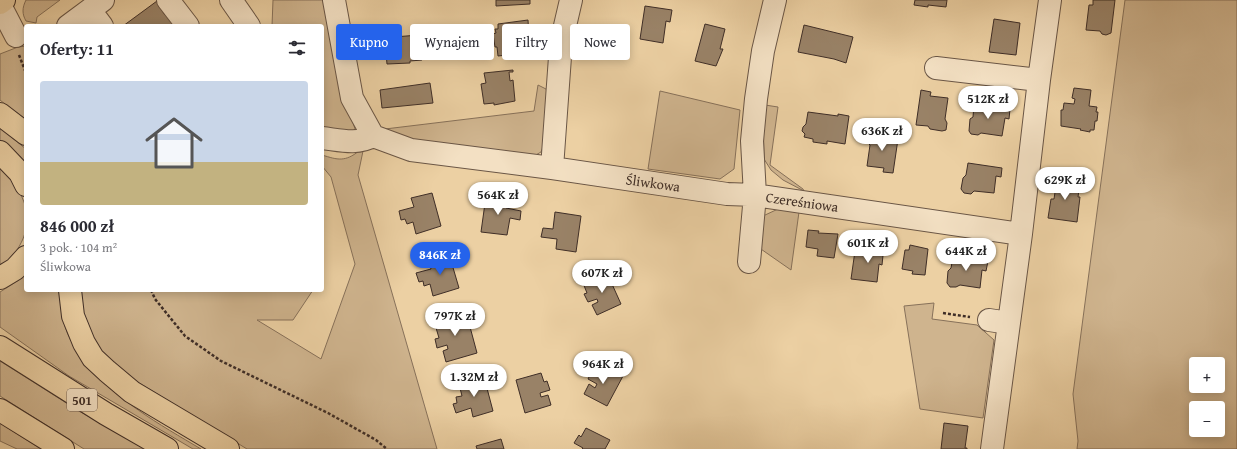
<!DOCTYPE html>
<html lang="pl">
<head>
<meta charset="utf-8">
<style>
	:root { --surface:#fff; --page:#f2f2f3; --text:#2b2b33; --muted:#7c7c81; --accent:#2563eb }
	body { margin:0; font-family:"Gentium Book Plus",serif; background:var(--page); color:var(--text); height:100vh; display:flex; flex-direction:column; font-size:15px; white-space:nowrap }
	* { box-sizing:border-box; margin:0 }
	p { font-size:13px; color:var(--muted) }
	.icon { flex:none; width:22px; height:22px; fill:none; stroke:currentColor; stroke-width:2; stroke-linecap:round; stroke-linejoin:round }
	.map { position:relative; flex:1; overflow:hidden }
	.sheet { position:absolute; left:24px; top:24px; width:300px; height:268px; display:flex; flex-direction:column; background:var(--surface); border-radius:4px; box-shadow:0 2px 10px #0003 }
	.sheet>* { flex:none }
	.banner { position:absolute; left:336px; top:24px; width:380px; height:36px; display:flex; gap:8px }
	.tools { position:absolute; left:1189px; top:357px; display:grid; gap:8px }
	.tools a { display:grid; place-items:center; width:36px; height:36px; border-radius:4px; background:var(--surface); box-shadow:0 2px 10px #0003; font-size:20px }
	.price { position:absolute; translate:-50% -34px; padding:0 9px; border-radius:14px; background:#fff; color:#222; font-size:13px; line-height:26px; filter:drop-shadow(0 1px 2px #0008) }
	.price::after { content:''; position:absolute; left:50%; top:24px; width:12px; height:9px; margin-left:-6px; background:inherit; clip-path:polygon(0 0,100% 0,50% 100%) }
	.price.active { background:var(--accent); color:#fff }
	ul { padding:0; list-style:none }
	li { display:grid; align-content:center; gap:8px; height:212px; padding:0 16px }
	li span { display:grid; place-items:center; height:124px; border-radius:4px; color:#555 }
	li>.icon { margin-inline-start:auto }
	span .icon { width:72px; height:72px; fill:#fffc; stroke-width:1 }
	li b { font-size:17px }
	h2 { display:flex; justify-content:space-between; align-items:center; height:48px; padding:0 16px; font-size:17px }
	.tag { padding:0 14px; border-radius:4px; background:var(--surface); box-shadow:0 2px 10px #0003; font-size:14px; line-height:36px }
	.tag.active { background:var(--accent); color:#fff }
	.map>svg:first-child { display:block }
	.green { fill:#cfb48e; stroke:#87715a; fill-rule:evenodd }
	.building { fill:#998267; stroke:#3f2e27 }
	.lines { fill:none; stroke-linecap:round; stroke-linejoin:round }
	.minor-casing { stroke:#6a5646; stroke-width:24 }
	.major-casing { stroke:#3f2e27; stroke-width:24 }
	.path { stroke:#3f2e27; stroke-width:2.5; stroke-dasharray:3 2; stroke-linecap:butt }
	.minor { stroke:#f3e0c3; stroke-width:22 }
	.major { stroke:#ecd0a3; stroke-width:22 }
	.labels { text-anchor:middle; stroke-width:4; stroke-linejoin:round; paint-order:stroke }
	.shield { fill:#f3e0c3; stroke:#756356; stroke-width:1 }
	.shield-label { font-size:13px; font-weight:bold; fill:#3f2e27 }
	.street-label { font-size:14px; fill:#3f2e27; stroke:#f3e0c3 }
</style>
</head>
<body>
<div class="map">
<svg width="1237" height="449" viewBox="0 0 1237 449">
	<rect width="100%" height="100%" fill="#ecd0a3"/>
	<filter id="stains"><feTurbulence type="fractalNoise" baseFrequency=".005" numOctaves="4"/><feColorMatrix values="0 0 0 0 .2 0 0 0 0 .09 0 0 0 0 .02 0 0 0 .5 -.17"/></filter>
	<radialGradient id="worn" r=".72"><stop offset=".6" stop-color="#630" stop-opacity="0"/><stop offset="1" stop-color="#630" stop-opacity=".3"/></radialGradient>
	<path class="green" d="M26 0H60L37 17 36 23 26 21C22 14 22 8 26 0Z
		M273 0H326L343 91 356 132 322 131V26H272Z
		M1125 0H1237V449H1077L1078 441 1073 394ZM1196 364H1218V386H1196ZM1196 408H1218V430H1196Z
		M26 46V121L0 100V54L18 47Z
		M538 85 546 89 551 98 547 137 541 152 527 160 382 134 385 129 534 111Z
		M660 91 740 110 734 169 720 179 648 169Z
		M765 105 778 107 770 165 803 189 804 191 783 180 771 170 764 159 763 112Z
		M0 128 26 149V165L0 141Z
		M359 151H363L358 175 437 449H247L128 376 101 352 86 326 79 290H313L293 320H257L321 359 355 264 331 177 322 166V155C338 160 345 162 359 151Z
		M0 166C9 177 19 188 24 202 33 226 21 253 0 266Z
		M778 209 799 212 791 270 758 247 763 216Z
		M26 274V290H60C60 304 62 319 67 332 71 343 78 351 85 361 115 400 159 424 201 449H193L69 376 0 327V292L19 280Z
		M934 303 932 319 977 325 994 340 983 418 920 409 904 306Z
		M0 361 79 411 145 449H84L0 396Z
		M0 423 41 449H17L0 441Z"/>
	<path class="building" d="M496 0H530V4L496 6Z
		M915 0H947L946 7 928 5V7L914 5Z
		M1093 0H1115L1111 33 1106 35 1102 34 1100 31 1086 30 1089 5H1093Z
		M157 1 165 11 163 12 165 15 168 14 177 26H123Z
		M645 6 672 10 670 22 666 21 663 43 640 39Z
		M994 19 1020 23 1016 55 989 52Z
		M528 20 529 38H523L525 53 498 56 497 47H495L493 34 496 33 495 29H498V24Z
		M705 24 725 29 720 49H723L716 66 695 61Z
		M804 25 853 37 846 63 834 59 798 52Z
		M393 35 394 37 419 35 422 60 410 61V63L387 64 386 53H389L388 48 371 50 369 38Z
		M513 70V72H509L510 81 513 80 515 101 494 105V103L484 104 481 84 486 83 484 73Z
		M430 83 433 103 382 108 380 90Z
		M1074 88 1091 90 1089 106 1097 107 1096 112H1098L1097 121H1095L1094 130H1090V132L1080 130 1081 129 1061 126V110H1063L1064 103 1074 104 1075 99 1072 98Z
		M921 90 931 92 930 96 948 98 945 119 947 123 946 130 942 131 930 129 928 126 916 125Z
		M974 105 1010 109 1009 119 1005 118 1002 136 981 133 978 135 971 134 969 131 970 119 973 117Z
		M808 112 838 116V114L849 116 845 144 827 141V144L813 142V139L804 137 805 134 802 131 803 127 806 124Z
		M872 133 884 134 886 137 898 139 893 173 883 172 884 168 867 166 870 145 867 142 868 135Z
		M968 163 1002 168 1001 177 996 176 994 193 974 191 971 194 964 193 961 189 963 178 966 175Z
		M1057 179 1080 182 1078 197H1080L1077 222 1048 218 1051 199H1054Z
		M432 193 441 226 416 234 413 222 407 224 405 219 401 220 399 211 414 207 411 198Z
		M486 196 507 199 506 208 521 211 520 220 510 218 507 235 481 232Z
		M555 212 581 216 576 252 556 249 557 239 541 237 543 228 553 229Z
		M808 230 819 231 818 233 838 234 834 258 817 256 818 249 806 247Z
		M873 245 884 246 882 265 879 264 877 282 851 279 855 251 872 252Z
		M910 245 928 249 925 275 912 274 913 271 902 269 905 250H909Z
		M449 254 459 288 433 296 430 284 424 286 423 281 419 282 416 273 431 269 429 260Z
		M953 257 988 261 986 271 982 270 980 288 960 285 956 287H950L947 283 948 271 951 268Z
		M607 273 621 304 597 315 592 305 598 302 597 299 588 302 584 294 587 293 583 283Z
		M466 312 477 353 446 362 443 351 448 349 447 345 437 348 435 339 439 338 434 321Z
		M600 364 623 376 607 406 584 394 589 384 595 388 597 384 588 379 592 371 595 373Z
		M541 373 544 382 547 381 550 390 540 393 541 397 548 395 551 405 525 413 516 380Z
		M484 377 493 411 473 417 471 408 456 413 453 404 457 403 456 397 462 396 459 384Z
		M944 423 968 426 965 448H967V449H941Z
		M586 428 610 440 605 449H582L583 448 574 443 579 435 581 437Z
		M501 439 504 449H477L476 446Z"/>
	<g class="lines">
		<defs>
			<path id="minor" d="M168 0 188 26
				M231 0 249 26
				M334 0 352 98 373 136
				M0 5 16 36
				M90 10 102 26
				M68 26 103 0
				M936 68 1039 80
				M373 136 411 150 552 168 727 194 755 195 1021 234
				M322 138C340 140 357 145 373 136
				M552 168 561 43 571 0
				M749 262 755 195 752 141 756 99 763 51 775 0
				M989 320 1009 323
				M992 449 1021 234 1039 80 1050 0"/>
			<path id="major" d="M0 3 4 0
				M0 114 26 134
				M0 152 20 173 26 185
				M0 278 15 269 26 257
				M70 290 73 316 84 343 93 358 107 371 132 392 228 449
				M0 347 106 414 167 449
				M0 410 63 449"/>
		</defs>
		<use href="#minor" class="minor-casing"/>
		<use href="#major" class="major-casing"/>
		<path class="path" d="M19 55 26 73
			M151 290 155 299 185 336 221 361 328 413 376 440 387 449
			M943 313 970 317"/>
		<use href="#minor" class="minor"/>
		<use href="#major" class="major"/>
	</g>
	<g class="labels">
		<rect class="shield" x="67" y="389" width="30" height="22" rx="3"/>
		<g class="shield-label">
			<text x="82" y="405">501</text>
		</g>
		<g class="street-label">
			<text transform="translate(653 183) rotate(8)" y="5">Śliwkowa</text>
			<text transform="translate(802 202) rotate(8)" y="5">Czereśniowa</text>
		</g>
	</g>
	<rect width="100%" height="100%" filter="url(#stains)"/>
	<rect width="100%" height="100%" fill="url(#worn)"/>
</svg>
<div class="tools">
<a>+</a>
<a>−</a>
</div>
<b class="price" style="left:988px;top:120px">512K zł</b>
<b class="price" style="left:882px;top:152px">636K zł</b>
<b class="price" style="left:1065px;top:201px">629K zł</b>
<b class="price" style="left:498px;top:216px">564K zł</b>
<b class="price" style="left:868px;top:264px">601K zł</b>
<b class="price" style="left:966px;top:272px">644K zł</b>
<b class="price active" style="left:440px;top:276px">846K zł</b>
<b class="price" style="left:602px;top:294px">607K zł</b>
<b class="price" style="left:455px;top:337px">797K zł</b>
<b class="price" style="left:603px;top:385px">964K zł</b>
<b class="price" style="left:474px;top:398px">1.32M zł</b>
<div class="banner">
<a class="tag active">Kupno</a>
<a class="tag">Wynajem</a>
<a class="tag">Filtry</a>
<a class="tag">Nowe</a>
</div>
<section class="sheet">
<h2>Oferty: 11<svg class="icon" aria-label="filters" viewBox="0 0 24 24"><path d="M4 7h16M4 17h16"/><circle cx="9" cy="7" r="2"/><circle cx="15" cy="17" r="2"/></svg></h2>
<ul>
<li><span style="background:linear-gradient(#c9d6e8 65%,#c2b280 0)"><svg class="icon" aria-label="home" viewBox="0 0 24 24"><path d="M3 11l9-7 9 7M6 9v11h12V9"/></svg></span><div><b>846 000 zł</b><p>3 pok. · 104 m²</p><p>Śliwkowa</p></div></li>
</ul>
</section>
</div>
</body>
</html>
